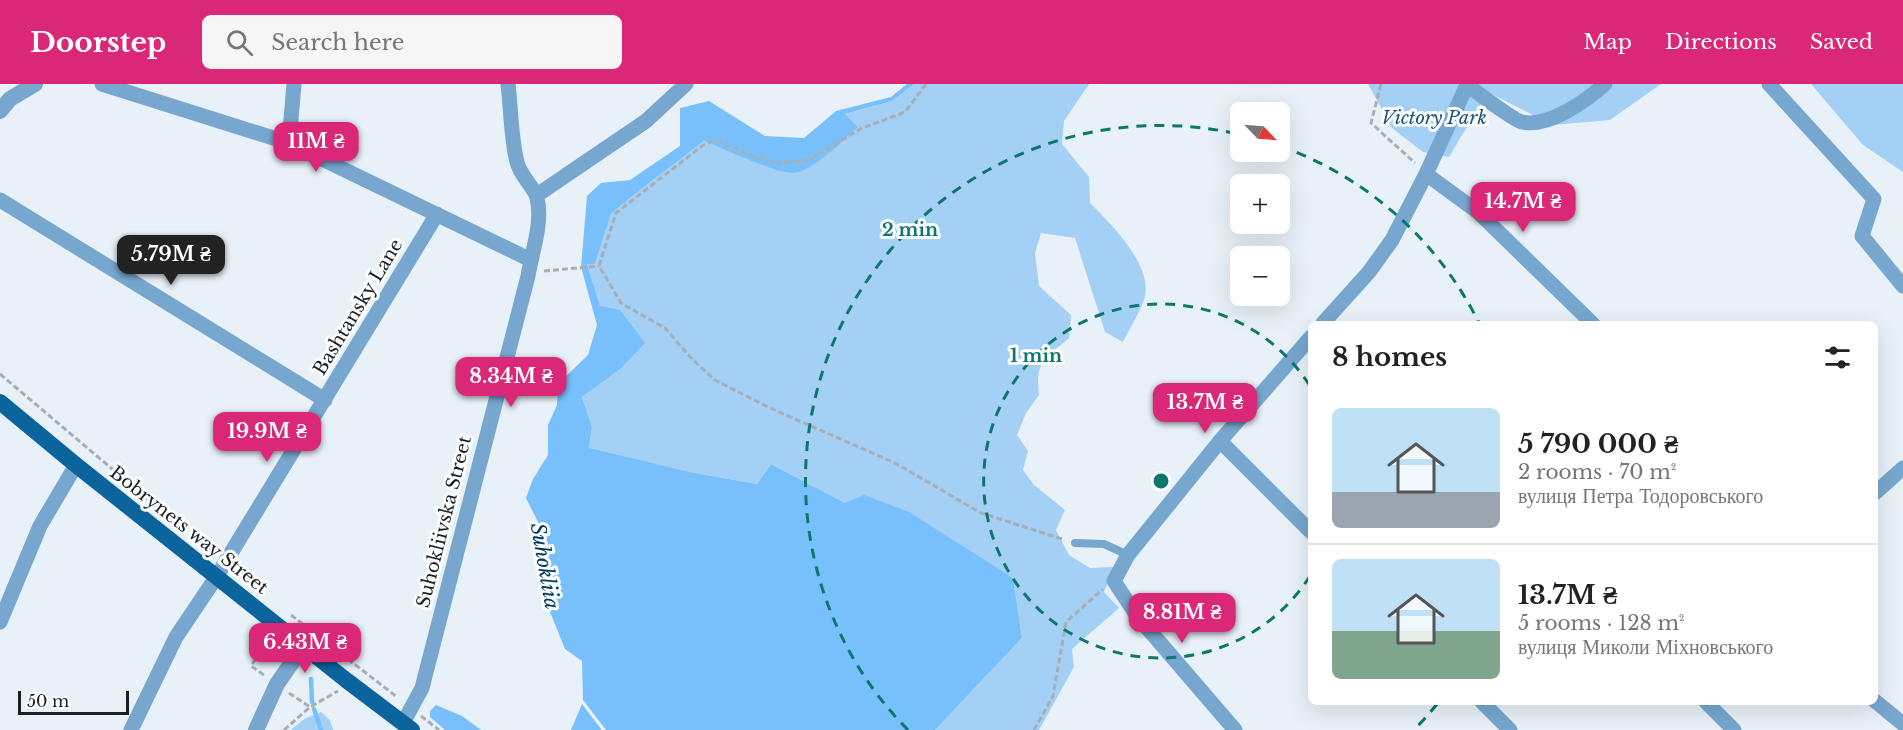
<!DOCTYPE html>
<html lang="en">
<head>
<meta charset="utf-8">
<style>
	:root { --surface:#fff; --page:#f6f6f6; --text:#222; --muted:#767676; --line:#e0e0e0; --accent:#db2777 }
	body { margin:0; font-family:"Libre Baskerville",serif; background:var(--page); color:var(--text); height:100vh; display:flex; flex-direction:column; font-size:22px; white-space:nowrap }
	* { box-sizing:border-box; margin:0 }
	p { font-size:20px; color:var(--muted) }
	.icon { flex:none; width:33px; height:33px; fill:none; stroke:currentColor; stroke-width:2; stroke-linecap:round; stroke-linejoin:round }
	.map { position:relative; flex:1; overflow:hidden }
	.sheet { position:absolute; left:1308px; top:237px; width:570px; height:384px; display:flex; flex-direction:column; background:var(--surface); border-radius:9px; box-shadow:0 6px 24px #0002 }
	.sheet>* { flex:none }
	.needle { width:39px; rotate:115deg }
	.buttons { position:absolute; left:1230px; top:18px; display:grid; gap:12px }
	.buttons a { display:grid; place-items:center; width:60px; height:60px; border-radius:9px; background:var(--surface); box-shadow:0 6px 24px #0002; font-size:30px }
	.scale { position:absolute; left:18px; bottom:15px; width:111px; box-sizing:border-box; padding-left:6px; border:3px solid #1c1f21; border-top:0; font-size:16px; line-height:21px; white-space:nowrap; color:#1c1f21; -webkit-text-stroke:4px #fbfdfe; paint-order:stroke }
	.price { position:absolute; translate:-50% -51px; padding:0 14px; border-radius:12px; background:var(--accent); color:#fff; font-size:20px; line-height:39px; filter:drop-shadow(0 2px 3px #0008) }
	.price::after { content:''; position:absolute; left:50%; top:36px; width:18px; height:14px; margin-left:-9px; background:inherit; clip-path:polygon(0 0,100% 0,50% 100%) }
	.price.on { background:#222; color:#fff }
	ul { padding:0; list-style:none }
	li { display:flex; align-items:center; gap:18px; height:150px; padding:0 24px }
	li+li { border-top:2px solid var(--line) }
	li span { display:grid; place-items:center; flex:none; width:168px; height:120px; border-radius:9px; color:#555 }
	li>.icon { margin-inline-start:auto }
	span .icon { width:72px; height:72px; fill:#fffc; stroke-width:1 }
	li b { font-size:26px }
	h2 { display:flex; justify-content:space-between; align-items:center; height:72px; padding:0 24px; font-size:26px }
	header { display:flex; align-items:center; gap:36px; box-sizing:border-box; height:84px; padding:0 30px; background:var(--accent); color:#fff }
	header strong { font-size:28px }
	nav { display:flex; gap:33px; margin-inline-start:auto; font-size:21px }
	.search { width:420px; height:54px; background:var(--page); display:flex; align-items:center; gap:15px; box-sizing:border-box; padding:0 21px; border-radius:9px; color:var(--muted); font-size:22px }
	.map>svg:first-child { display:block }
	.green { fill:#a5d0f6 }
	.forest { fill:#77c0fc }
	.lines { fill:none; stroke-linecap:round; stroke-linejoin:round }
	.stream { stroke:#77c0fc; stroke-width:4.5 }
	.path { stroke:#a7aeb4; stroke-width:3; stroke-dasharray:6 3; stroke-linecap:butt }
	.service { stroke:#77a6ce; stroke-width:8 }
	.minor { stroke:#77a6ce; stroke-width:15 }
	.tertiary { stroke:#77a6ce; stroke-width:16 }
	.primary { stroke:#0c649d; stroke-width:16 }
	.ring { fill:none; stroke:#0f766e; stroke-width:3; stroke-dasharray:10 8 }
	.labels { text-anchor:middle; stroke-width:6; stroke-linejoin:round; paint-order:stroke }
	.park-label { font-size:18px; font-style:italic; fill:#1d5179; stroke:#fbfdfe }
	.street-label { font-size:18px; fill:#1c1f21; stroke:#fbfdfe }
	.water-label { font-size:20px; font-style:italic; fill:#003a60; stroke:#fbfdfe }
	.centre { fill:#0f766e; stroke:#fbfdfe; stroke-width:3 }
	.ring-label { font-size:18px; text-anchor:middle; font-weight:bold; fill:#0f766e; stroke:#fbfdfe; stroke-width:6; stroke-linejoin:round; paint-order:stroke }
</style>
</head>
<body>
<header>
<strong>Doorstep</strong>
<div class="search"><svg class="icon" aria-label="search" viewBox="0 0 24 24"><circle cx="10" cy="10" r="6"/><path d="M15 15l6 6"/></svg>Search here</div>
<nav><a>Map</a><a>Directions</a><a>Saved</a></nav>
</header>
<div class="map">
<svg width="1903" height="646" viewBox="0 0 1903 646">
	<rect width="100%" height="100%" fill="#e8f1f8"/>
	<path class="green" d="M914 0H1089L1064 37 1062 60 1089 93 1090 119C1111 140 1155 183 1144 216 1139 230 1130 244 1123 258L1105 248 1075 154 1041 149 1035 169 1039 202 1071 231 1069 254C1045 275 1035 276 1039 311L1026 329 1017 351 1028 367 1023 386 1034 401 1065 426 1056 446 1069 471 1090 484 1115 483 1104 508 1119 524 1072 565 1074 583 1039 646H935L1022 554 1013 494 980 474 845 419 771 380 757 400 690 388 589 365 592 343 582 313 619 286 587 180H595L611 130 640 106 704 57 776 85 858 43 845 30 892 17Z
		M1368 0H1661L1610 36 1552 41 1488 8 1449 73 1423 68 1392 44Z
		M1811 0H1903V88L1863 61Z
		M321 628 330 636 333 646H291L304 635Z"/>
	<path class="forest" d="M907 0H914L892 17 845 30 858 43C843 56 813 88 793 89 778 90 722 64 704 57L640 106 611 130 595 180H587L600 222 620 226 645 259 619 286 582 313 592 343 589 364 690 388 757 400 771 380 845 419 864 411 909 428 1013 494 1022 554 935 646H606L583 616 582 577 565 565 548 523 540 442 526 414 533 395 548 371V341L557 321 558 300 588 271 597 241 581 183 587 112 601 99 630 96 680 62V24L709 17 765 52 804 54 836 27 891 13Z
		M582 620 601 645V646H571Z
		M436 621 462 632 481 646H445L430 633V627Z"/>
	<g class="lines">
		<path class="stream" d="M311 595 312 618
			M314 625 321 646"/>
		<path class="path" d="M926 0 905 28 860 45 810 76 780 79 755 73 715 56 702 62 616 129 599 182 621 219 665 244 692 275 715 296 770 324 895 379 981 429 1065 456
			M1381 0 1371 39 1415 79
			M544 187 599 182
			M0 290 176 439
			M291 531 397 613
			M264 591 251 582 270 554
			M289 609 310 623
			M421 632 439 646
			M284 646 310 623 338 607
			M1034 646 1053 612 1066 538 1103 505"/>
		<path class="service" d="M1075 459 1104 460 1128 471"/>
		<path class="minor" d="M102 0 289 59 531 176
			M1769 0 1874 115 1862 152 1903 202
			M289 59 294 0
			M1426 90 1478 128 1593 240
			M537 111 646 37 686 0
			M0 116 325 316
			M1323 239 1369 188 1392 156 1426 90 1467 1C1477 8 1513 36 1522 38 1548 44 1586 17 1605 0
			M1220 357 1311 448
			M1875 409 1903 384
			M0 538 40 442 76 381
			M1875 617 1903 640
			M1482 618 1510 646
			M1706 618 1734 646
			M403 639 422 604 528 192C532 167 543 139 537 114 535 104 520 92 517 78 511 55 511 25 508 0
			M131 646 176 553 217 492 437 130
			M1235 646 1137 532 1114 497 1128 471 1220 357 1311 253"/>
		<path class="tertiary" d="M0 27 10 15 35 0
			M256 646 277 600 304 561"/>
		<path class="primary" d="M0 318 76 381 346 596 412 646"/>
	</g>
	<g class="ring">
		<path d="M1310 492A177 177 0 1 1 1310 302"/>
		<path d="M1437 620A355 355 0 0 1 1414 646M908 646A355 355 0 0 1 1238 50M1280 62A355 355 0 0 1 1479 239"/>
	</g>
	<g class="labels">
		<g class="park-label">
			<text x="1434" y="40">Victory Park</text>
		</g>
		<g class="street-label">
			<text transform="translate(358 223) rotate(-59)" y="6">Bashtansky Lane</text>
			<text transform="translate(444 438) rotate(-76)" y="6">Suhokliivska Street</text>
			<text transform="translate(189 446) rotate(38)" y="6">Bobrynets way Street</text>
		</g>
		<g class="water-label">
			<text transform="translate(545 482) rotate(80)" y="7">Suhokliia</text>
		</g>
	</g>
	<circle cx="1161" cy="397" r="9" class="centre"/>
	<g class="ring-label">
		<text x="910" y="152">2 min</text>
		<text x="1036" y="278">1 min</text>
	</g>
</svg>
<div class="buttons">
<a><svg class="needle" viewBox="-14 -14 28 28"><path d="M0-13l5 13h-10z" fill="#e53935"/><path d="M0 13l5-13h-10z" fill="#767676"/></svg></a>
<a>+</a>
<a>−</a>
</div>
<div class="scale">50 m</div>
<b class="price" style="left:316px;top:89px">11M ₴</b>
<b class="price" style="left:1523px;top:149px">14.7M ₴</b>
<b class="price on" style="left:171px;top:202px">5.79M ₴</b>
<b class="price" style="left:511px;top:324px">8.34M ₴</b>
<b class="price" style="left:1205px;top:350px">13.7M ₴</b>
<b class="price" style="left:267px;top:379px">19.9M ₴</b>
<b class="price" style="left:1182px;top:560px">8.81M ₴</b>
<b class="price" style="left:305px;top:590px">6.43M ₴</b>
<section class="sheet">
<h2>8 homes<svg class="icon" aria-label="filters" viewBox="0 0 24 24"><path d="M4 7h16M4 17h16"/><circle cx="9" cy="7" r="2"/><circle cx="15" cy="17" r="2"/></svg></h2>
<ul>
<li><span style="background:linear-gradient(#bfe0f5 70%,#9aa5b1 0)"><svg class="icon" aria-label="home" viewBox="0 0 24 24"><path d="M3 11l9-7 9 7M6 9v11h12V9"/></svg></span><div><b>5 790 000 ₴</b><p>2 rooms · 70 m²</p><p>вулиця Петра Тодоровського</p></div></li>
<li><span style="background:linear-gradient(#bfe0f5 60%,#7fa58c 0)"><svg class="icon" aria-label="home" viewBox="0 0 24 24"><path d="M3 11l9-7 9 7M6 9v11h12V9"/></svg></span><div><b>13.7M ₴</b><p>5 rooms · 128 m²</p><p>вулиця Миколи Міхновського</p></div></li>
</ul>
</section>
</div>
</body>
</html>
